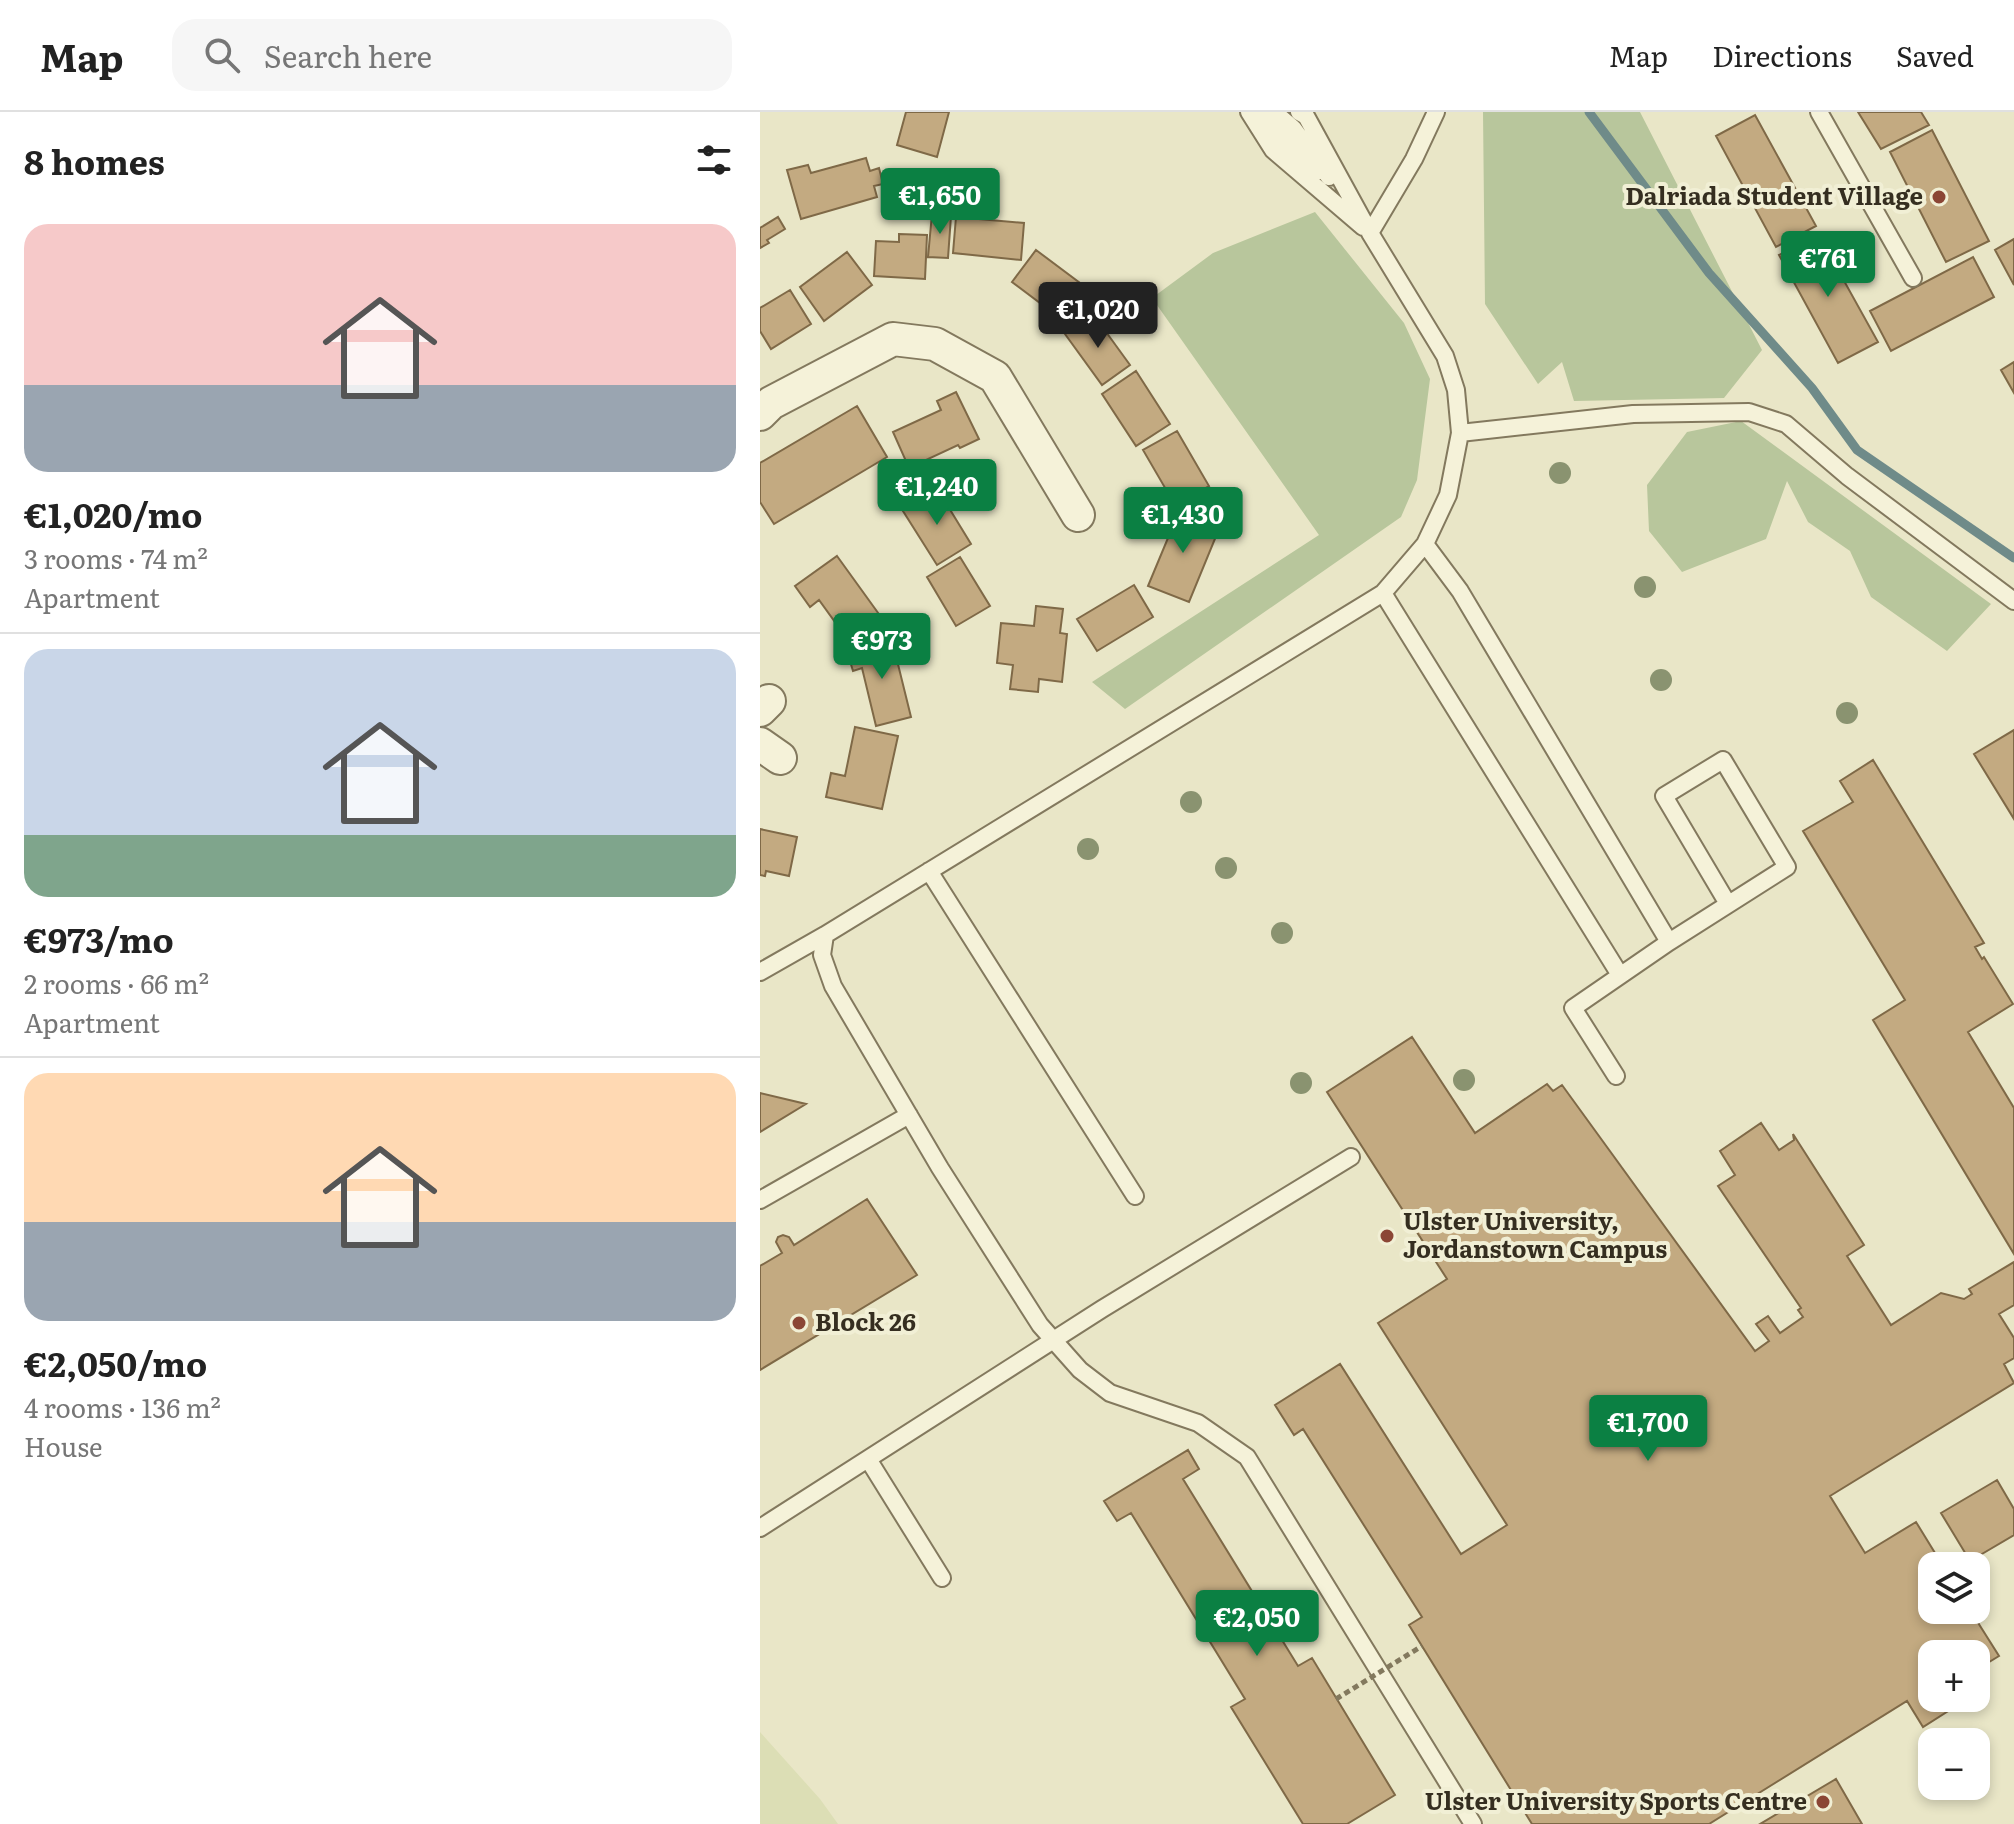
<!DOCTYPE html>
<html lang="en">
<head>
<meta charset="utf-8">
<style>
	:root { --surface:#fff; --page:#f6f6f6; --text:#222; --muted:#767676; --line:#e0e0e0; --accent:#0b8043 }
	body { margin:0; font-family:Literata,serif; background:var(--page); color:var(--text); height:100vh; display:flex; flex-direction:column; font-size:30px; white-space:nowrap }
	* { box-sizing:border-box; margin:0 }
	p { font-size:26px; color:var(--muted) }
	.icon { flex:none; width:44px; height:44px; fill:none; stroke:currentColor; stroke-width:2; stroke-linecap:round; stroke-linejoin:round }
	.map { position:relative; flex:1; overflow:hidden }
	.details { display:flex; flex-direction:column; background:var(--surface); width:760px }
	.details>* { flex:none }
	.buttons { position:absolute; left:1158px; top:1440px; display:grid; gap:16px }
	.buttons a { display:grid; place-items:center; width:72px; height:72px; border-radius:16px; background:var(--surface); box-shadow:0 4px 12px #0003; font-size:40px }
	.price { position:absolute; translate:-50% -68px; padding:0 18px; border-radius:8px; background:var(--accent); color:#fff; font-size:26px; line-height:52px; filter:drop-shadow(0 2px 4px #0008) }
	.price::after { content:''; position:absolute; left:50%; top:48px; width:24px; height:18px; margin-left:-12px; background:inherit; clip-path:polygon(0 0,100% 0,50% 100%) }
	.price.on { background:#222; color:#fff }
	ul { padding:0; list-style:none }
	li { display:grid; align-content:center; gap:16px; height:424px; padding:0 24px }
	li+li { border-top:2px solid var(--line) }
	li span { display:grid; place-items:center; height:248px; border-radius:24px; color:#555 }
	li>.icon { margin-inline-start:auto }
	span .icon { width:144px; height:144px; fill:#fffc; stroke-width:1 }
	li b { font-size:34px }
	h2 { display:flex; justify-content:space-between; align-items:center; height:96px; padding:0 24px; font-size:34px }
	header { display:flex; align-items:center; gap:48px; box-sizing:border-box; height:112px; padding:0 40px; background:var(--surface); border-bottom:2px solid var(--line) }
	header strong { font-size:38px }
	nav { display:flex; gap:44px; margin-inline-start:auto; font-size:28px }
	.search { width:560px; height:72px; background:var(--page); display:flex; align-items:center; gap:20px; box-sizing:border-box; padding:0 28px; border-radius:24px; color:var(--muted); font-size:30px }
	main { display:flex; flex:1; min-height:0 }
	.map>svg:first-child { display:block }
	.farmland { fill:#dcdeb5 }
	.green { fill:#b8c69c }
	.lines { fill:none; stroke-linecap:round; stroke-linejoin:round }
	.stream { stroke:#6f8b89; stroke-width:9 }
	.building { fill:#c3aa81; stroke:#7f6947; stroke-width:2 }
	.service-casing { stroke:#83795e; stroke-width:20 }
	.minor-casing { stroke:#83795e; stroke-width:36 }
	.service { stroke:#f5f2d9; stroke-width:16 }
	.minor { stroke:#f5f2d9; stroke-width:32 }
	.path-bridge { stroke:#83795e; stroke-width:5; stroke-dasharray:6 4; stroke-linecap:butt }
	.tree { fill:#8a9370 }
	.poi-dot { fill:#8b4635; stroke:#f1efd5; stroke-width:3 }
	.labels { text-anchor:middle; stroke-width:8; stroke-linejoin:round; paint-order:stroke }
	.poi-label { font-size:24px; font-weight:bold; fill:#352e20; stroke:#f1efd5; text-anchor:end }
</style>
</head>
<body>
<header>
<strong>Map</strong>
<div class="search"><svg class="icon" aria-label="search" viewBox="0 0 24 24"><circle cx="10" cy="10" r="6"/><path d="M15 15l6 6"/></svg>Search here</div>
<nav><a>Map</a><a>Directions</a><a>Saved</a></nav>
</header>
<main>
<section class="details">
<h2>8 homes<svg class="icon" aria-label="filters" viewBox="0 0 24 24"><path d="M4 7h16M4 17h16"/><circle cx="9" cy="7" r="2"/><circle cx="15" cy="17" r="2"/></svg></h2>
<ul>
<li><span style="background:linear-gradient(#f6c9c9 65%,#9aa5b1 0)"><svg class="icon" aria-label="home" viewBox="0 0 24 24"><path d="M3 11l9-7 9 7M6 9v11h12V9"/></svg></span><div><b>€1,020/mo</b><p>3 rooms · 74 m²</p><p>Apartment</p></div></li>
<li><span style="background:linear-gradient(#c9d6e8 75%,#7fa58c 0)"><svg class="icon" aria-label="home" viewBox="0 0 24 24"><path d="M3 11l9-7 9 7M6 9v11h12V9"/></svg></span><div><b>€973/mo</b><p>2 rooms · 66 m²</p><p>Apartment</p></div></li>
<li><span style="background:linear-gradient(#ffd9b3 60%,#9aa5b1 0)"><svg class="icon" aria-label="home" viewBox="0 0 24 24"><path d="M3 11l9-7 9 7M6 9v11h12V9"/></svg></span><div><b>€2,050/mo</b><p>4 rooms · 136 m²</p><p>House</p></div></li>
</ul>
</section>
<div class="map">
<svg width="1254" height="1712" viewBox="0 0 1254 1712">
	<rect width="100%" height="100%" fill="#e9e6c7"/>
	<path class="farmland" d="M0 1620 60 1687 78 1712H0Z"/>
	<path class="green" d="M723 0H880L1002 238 964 286 814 289 802 250 778 272 725 192Z
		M555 100 644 211 670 267 657 368 641 405 365 597 332 570 559 423 392 186 453 141Z
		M981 309 1231 492 1187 539 1111 485 1090 439 1048 410 1027 369 1006 427 922 460 889 419 887 373 927 320Z"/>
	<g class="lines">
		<path class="stream" d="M829 0 949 161 1052 276 1097 338 1254 446"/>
	</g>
	<path class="building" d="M146 0H189L177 45 137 33Z
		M1098 0H1161L1169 13 1121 37Z
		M995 3 1056 114 1016 135 956 24Z
		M1172 18 1229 129 1186 150 1130 40Z
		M106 46 110 59 119 56 123 72 114 74 117 85 41 107 27 58 48 53 51 61Z
		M172 102 191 104 188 146 168 145Z
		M18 105 25 117 7 128 9 131 0 136V116Z
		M196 105 264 111 261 148 193 141Z
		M139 122 167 123 165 167 114 164 116 129 139 130Z
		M1058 122 1118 230 1078 251 1019 143Z
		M1254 127V173L1235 138Z
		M276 138 332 180 308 212 252 170Z
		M87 140 112 173 64 209 40 175Z
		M1213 145 1234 185 1131 239 1110 199Z
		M30 178 51 212 11 237 0 219V196Z
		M333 202 370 253 342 273 305 222Z
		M1254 250V281L1241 258Z
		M376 259 410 312 376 334 342 282Z
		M196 280 219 327 200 336 198 333 149 356 133 320 181 298 177 289Z
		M97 294 127 345 14 412 0 390V351Z
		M417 319 449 374 415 393 383 338Z
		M178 378 211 432 177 453 143 399Z
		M411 397 459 417 429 490 388 474 408 426 400 423Z
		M77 444 121 505 88 528 59 488 50 495 35 474Z
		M200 445 230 494 196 514 167 465Z
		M374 473 393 505 337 539 317 507Z
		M276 494 303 497 300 521 307 522 302 570 279 567 278 580 250 577 253 553 237 551 241 511 274 514Z
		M132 528 151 605 116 614 102 556 93 559 87 539Z
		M95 615 138 624 122 697 66 685 71 661 85 664Z
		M1254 618V707L1214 642Z
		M1113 648 1224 831 1215 835 1222 847 1224 845 1253 892 1208 920 1254 996V1142L1113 908 1145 888 1043 719 1093 690 1080 669Z
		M0 717 37 725 29 764 6 759 5 764 0 763Z
		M652 925 715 1021 787 972 793 979 802 973 995 1239 1009 1229 996 1212 1008 1204 1020 1221 1043 1205 1038 1198 1041 1196 958 1074 975 1063 960 1039 1001 1011 1019 1038 1034 1028 1033 1022 1104 1133 1087 1144 1131 1213 1181 1181 1204 1187 1212 1182 1209 1177 1254 1150V1193L1239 1202 1254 1226V1246L1244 1252 1254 1271 1070 1384 1105 1441 1156 1410 1183 1454H1172V1498H1210L1239 1544 1216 1558V1542H1172V1586H1202L1204 1589 1163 1615 1147 1589 949 1712H772L649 1513 662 1505 543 1317 534 1323 515 1293 580 1252 701 1442 747 1413 618 1211 687 1167 567 980Z
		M0 981 46 992 0 1020Z
		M107 1087 157 1163 0 1258V1154L22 1141 16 1130 18 1125 23 1123 29 1125 34 1133Z
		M428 1338 439 1357 423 1367 538 1554 552 1546 635 1683 587 1712H543L471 1595 485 1587 371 1401 357 1409 344 1389Z
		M1237 1368 1254 1397V1423L1210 1449 1181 1401Z
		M1076 1667 1102 1712H1000Z"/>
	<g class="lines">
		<defs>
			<path id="service" d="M489 0 513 38 603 115
				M499 0 554 62
				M514 0 533 16 569 65
				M539 0 546 4 610 121 685 244 696 278 700 321 688 383 665 432 623 481 65 823 62 843 73 874 180 1056 280 1213 320 1258 350 1281 438 1311 487 1345 713 1712
				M1059 0 1153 166
				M610 121 654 47 676 0
				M700 321 873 302 989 300 1026 312 1087 364 1254 489
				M665 432 700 479 909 830
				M623 481 860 863
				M169 759 375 1084
				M0 860 65 823
				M856 964 813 896 909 830 1027 755 963 648 904 684 968 792
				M0 1088 149 1003
				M108 1347 182 1466
				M0 1416 342 1197 591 1045"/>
			<path id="minor" d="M0 302 11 291 133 227 175 232 235 265 318 403
				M0 598 9 589
				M0 632 20 646"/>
		</defs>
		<use href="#service" class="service-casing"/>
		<use href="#minor" class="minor-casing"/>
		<use href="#service" class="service"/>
		<use href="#minor" class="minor"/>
		<path class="path-bridge" d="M576 1587 662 1534"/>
	</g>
	<g class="tree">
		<circle cx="800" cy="361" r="11"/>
		<circle cx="885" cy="475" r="11"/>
		<circle cx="901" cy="568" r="11"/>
		<circle cx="1087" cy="601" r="11"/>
		<circle cx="431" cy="690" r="11"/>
		<circle cx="328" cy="737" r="11"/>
		<circle cx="466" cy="756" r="11"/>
		<circle cx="522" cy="821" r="11"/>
		<circle cx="704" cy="968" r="11"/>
		<circle cx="541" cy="971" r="11"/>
	</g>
	<g class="poi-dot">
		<circle cx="1179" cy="85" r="8"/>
		<circle cx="627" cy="1124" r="8"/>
		<circle cx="39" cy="1211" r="8"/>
		<circle cx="1063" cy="1690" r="8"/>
	</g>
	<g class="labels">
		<g class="poi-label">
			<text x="1163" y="93">Dalriada Student Village</text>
			<text x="643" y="1118" text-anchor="start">Ulster University,<tspan x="643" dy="28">Jordanstown Campus</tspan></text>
			<text x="55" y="1219" text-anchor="start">Block 26</text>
			<text x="1047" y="1698">Ulster University Sports Centre</text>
		</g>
	</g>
</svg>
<div class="buttons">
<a><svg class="icon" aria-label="layers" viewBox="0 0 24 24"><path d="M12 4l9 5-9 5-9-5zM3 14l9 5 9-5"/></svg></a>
<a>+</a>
<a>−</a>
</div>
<b class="price" style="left:180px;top:124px">€1,650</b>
<b class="price" style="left:1068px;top:187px">€761</b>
<b class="price on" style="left:338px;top:238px">€1,020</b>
<b class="price" style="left:177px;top:415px">€1,240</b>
<b class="price" style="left:423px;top:443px">€1,430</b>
<b class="price" style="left:122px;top:569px">€973</b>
<b class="price" style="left:888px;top:1351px">€1,700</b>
<b class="price" style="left:497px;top:1546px">€2,050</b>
</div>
</main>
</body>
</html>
